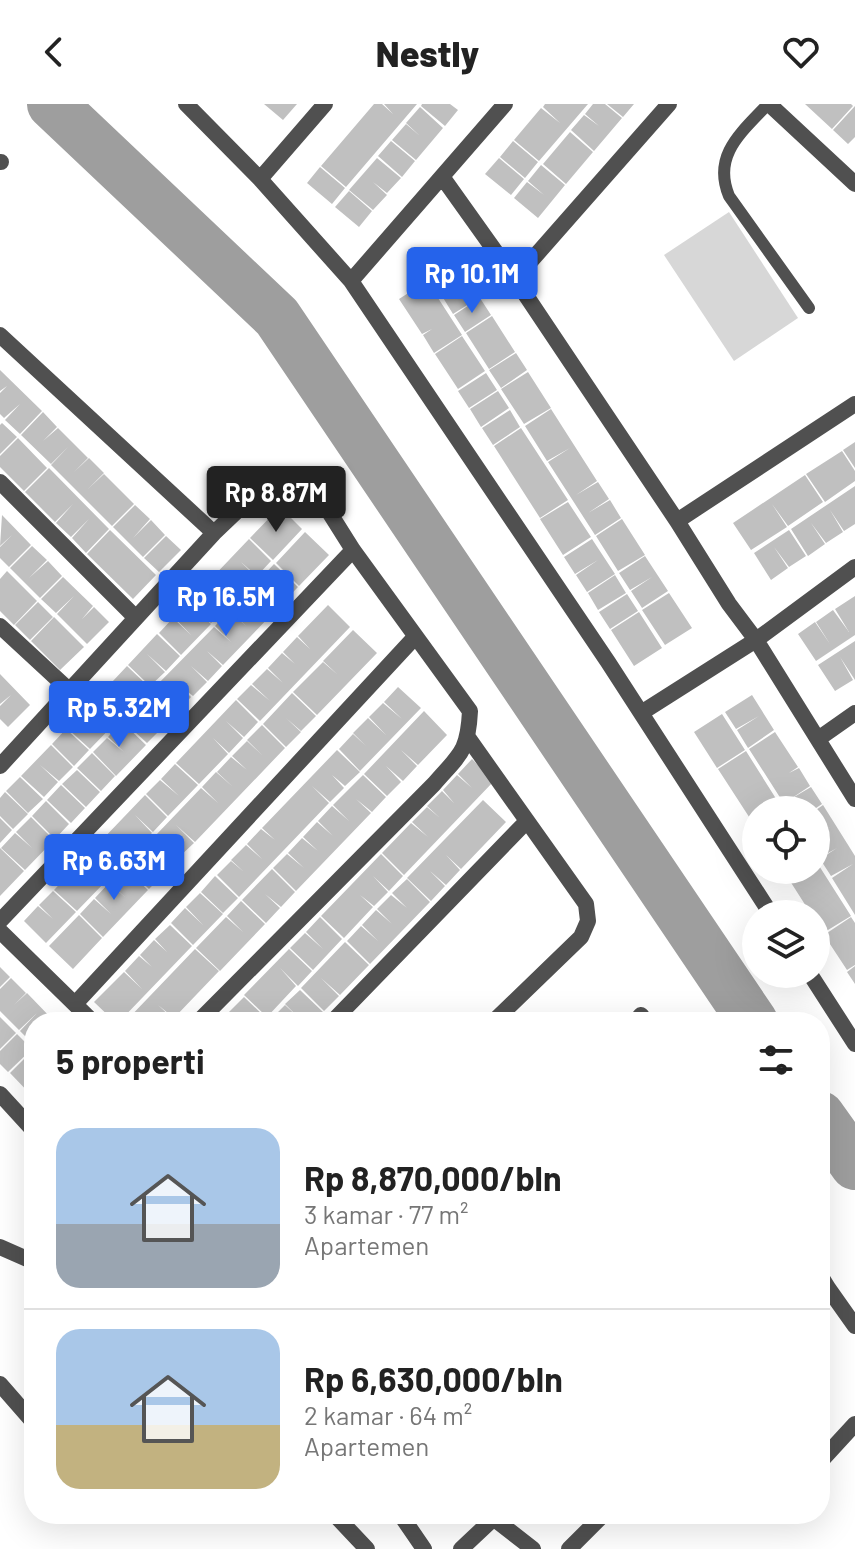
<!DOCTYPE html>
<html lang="id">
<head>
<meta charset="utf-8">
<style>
	:root { --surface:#fff; --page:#f2f2f2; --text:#222; --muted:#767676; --line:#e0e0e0; --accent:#2563eb }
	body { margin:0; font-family:Barlow,sans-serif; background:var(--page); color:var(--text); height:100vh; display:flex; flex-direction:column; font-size:30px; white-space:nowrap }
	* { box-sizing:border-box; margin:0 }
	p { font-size:26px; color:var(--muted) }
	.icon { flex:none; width:44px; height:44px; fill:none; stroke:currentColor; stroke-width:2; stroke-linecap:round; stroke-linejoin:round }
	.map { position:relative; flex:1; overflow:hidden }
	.sheet { position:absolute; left:24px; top:908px; width:806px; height:512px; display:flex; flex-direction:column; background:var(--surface); border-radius:32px; box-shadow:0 8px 32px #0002 }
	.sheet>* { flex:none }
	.fabs { position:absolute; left:742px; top:692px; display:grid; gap:16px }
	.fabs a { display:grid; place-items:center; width:88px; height:88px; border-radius:50%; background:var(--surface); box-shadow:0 8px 32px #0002; font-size:40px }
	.price { position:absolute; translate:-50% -68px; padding:0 18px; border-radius:8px; background:var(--accent); color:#fff; font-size:26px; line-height:52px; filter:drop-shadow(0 2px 4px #0008) }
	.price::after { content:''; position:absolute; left:50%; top:48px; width:24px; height:18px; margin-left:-12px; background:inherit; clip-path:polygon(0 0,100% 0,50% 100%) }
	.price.on { background:#222; color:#fff }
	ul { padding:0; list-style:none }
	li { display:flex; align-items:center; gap:24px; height:200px; padding:0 32px }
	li+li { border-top:2px solid var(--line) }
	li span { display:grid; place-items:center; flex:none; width:224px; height:160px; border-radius:24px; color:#555 }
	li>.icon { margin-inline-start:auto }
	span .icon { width:96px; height:96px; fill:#fffc; stroke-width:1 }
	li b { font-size:34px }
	h2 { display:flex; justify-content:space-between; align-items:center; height:96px; padding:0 32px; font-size:34px }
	header { display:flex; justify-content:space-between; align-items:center; height:104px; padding:0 32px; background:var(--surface); font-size:36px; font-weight:800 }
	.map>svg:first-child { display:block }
	.green { fill:#d7d7d7 }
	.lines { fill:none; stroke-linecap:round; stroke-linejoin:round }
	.river { stroke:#9e9e9e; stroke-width:50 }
	.building { fill:#c0c0c0 }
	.service { stroke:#505050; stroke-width:12 }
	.minor { stroke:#505050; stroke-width:16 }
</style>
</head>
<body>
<header><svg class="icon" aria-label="back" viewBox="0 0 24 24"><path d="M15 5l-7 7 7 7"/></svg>Nestly<svg class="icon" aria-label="heart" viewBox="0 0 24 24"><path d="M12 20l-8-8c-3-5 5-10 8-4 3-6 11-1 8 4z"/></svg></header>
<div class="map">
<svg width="855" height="1445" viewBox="0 0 855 1445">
	<rect width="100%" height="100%" fill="#fff"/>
	<path class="green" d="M729 108 798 214 734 257 664 151Z"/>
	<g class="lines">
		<path class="river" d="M52 0 277 213 753 918
			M820 1012 855 1061"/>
	</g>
	<path class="building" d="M264 0H297L283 16Z
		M374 0H382L393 10 384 0H417L346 83 321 62Z
		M422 0H450L458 6 445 22 421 2Z
		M545 0H588L539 57 514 36 541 4 560 19 543 3Z
		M593 0H605L622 14 594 47 571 26 584 11 599 22 585 10Z
		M607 0H634L623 13Z
		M805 0H851L853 2 832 25Z
		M855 2V33L848 40 833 26Z
		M420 3 443 24 416 56 392 36 406 20 420 32 406 19Z
		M570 28 593 48 566 80 543 60Z
		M391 37 415 57 402 73 378 52Z
		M513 37 538 58 525 74 500 53Z
		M377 54 401 74 387 89 373 78 387 91 373 106 349 86Z
		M499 54 524 75 511 91 485 70Z
		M541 61 565 81 538 114 514 94 527 78 544 91 528 77Z
		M320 63 345 84 332 100 307 79Z
		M349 87 372 107 359 123 335 103Z
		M457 157 480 193 453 210 431 174Z
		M427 177 462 231 434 249 423 231 432 225 422 230 399 195Z
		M480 194 491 211 465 228 454 211Z
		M492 212 515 248 489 265 466 229Z
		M462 232 485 267 458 285 435 250Z
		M516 249 527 266 501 284 489 266Z
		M0 266 42 307 20 330 5 316 20 300 4 314 0 310V289L7 282 0 287Z
		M528 268 551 304 524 320 501 285Z
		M486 269 497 286 469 304 458 287Z
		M498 287 509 304 481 323 470 305Z
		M551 305 597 377 576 391 598 378 609 395 588 409 610 396 621 414 595 431 548 358 570 344 547 357 525 322Z
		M510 306 520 323 493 341 482 324Z
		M43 308 57 323 43 337 58 324 88 354 74 368 89 354 104 369 88 385 104 370 134 400 112 422 51 361 68 343 51 360 21 331Z
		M2 319 17 333 0 350V321Z
		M521 324 568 396 540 414 494 342Z
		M18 334 47 364 24 387 0 363V352Z
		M855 338V364L843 346Z
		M842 347 855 367V377L825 398 806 370Z
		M49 364 109 425 86 449 72 434 89 415 71 433 56 419 73 400 55 418 25 388Z
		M805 371 823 398 788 422 772 400 787 423 751 446 733 419Z
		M855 382V420L844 427 830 406 843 428 826 439 811 419 825 440 808 452 791 425Z
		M568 398 591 433 563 451 540 415Z
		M135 401 150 415 133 434 151 416 165 431 143 453 113 423Z
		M280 403 302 425 273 456 250 434Z
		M2 411 31 441 9 463 0 454V443L12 431 0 442Z
		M622 415 645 451 618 467 596 432Z
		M110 426 156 471 133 495 87 450Z
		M789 426 806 452 789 463 774 443 788 464 771 476 754 449Z
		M305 428 329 451 299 482 276 459Z
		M166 432 181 446 159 468 144 454Z
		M249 435 271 457 257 472 241 458 256 473 242 487 228 476 241 489 227 503 214 491 226 504 211 519 189 498Z
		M592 435 615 470 587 488 576 471 598 456 575 470 564 453Z
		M32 442 47 456 29 474 48 457 62 472 40 494 10 464Z
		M645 452 668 487 642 504 631 487 652 473 630 486 619 469Z
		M274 460 298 483 223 561 207 547 222 562 208 577 191 562 207 578 193 592 176 578 191 593 177 608 153 585 214 523 231 538 215 522 229 507 246 522 230 506 244 492 260 505 245 490 259 476 275 489 260 475Z
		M7 467 37 497 14 521 0 507V475Z
		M615 471 626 489 598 506 588 489Z
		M63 473 93 502 82 515 94 503 109 518 87 540 57 510 74 492 56 509 41 495Z
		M669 489 692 524 665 541 642 506Z
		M627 490 638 507 610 525 599 508Z
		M855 492V531L816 557 798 530 815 518 830 540 816 518 833 506 849 528 835 505Z
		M38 498 53 513 30 536 15 521Z
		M188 499 211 520 181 551 159 529 173 514 191 531 174 513Z
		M328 501 350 523 260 617 237 595 251 581 270 597 252 580 267 565 283 579 268 564 282 549 295 560 283 548 297 533 310 545 298 532Z
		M639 508 662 544 634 562 611 526Z
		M54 513 84 543 60 566 31 537Z
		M353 526 377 549 317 611 293 588 323 558 338 571 323 557Z
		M157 530 180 552 166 567 147 550 165 568 150 582 128 561Z
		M855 537V576L840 553 853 576 835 587 818 561Z
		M127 562 149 583 135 598 122 587 134 599 120 614 98 593Z
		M0 570 30 601 8 623 0 615V602L11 591 0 600Z
		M398 583 421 604 360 667 339 645 353 630 366 642 353 629 368 614 386 631 369 613 383 599 402 615 384 598Z
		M153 586 176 609 162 624 139 601Z
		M292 589 316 612 301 627 286 614 301 628 286 643 263 620Z
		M752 591 774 626 748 644 737 626 759 612 736 625 725 608Z
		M97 593 119 615 90 645 67 624Z
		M236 596 258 618 244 633 226 617 243 634 229 649 213 634 228 650 199 680 176 659Z
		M137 602 161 625 147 639 123 617Z
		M424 607 447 631 418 661 401 646 417 662 403 677 386 662 401 678 387 692 364 670Z
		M722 610 745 646 717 664 694 628Z
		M122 618 146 641 116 672 93 648 107 634 124 648 108 633Z
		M262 621 285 644 195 738 176 721 194 739 179 753 156 731 201 684 218 699 202 683 216 668 233 683 217 668 231 653 247 666 232 652 247 637 262 651 247 636Z
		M66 625 89 646 74 662 52 640Z
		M775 628 798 663 789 669 799 664 810 682 789 696 811 683 822 700 813 706H788L749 645Z
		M51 641 73 663 59 677 40 661 58 678 44 693 21 672Z
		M337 646 360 668 345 682 332 671 344 684 330 698 312 682 329 699 239 793 217 771 231 757 244 768 231 756 246 741 262 755 247 740 261 725 275 736 262 724Z
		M746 647 780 701 773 706H756V717L753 719 718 665Z
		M92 649 115 672 101 687 77 664Z
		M472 655 494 677 404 771 382 749 411 719 428 733 412 718 427 703 440 714 427 702 442 687 454 699 443 686 457 671 472 684 458 670Z
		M175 660 198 681 168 712 146 690 160 676 179 692 161 675Z
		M77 666 100 688 86 703 62 680Z
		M363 671 386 693 372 708 356 695 371 709 296 787 273 764 287 750 304 764 288 749 302 734 318 747 303 733 317 718 333 732 318 717 332 702 349 717 333 701Z
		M20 673 43 695 28 709 6 687Z
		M61 681 85 704 71 719 47 696Z
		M5 688 28 710 13 725 0 712V694Z
		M145 691 167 713 153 728 135 711 152 729 122 759 100 738Z
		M483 696 506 718 461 765 446 751 460 766 446 781 430 767 445 782 431 797 407 774Z
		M46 697 69 720 55 735 32 712Z
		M823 701 855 752V811L832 774 853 760 831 772 820 755 837 744 819 754 816 749V732L830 723 816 730V706Z
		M31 713 54 736 25 766 1 744 15 729 32 744 16 728Z
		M0 714 12 726 0 739Z
		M155 732 179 754 149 785 125 762 140 748 155 762 141 746Z
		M99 739 121 761 107 775 92 762 106 777 77 807 54 786Z
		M0 744 24 767 0 792Z
		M381 750 403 772 389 787 373 772 388 788 374 802 360 791 373 803 344 834 321 812Z
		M816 757 851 812 823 829 816 818V810H811L783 766H816Z
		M124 764 148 786 103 833 80 810 94 795 111 810 95 794 109 779 126 794 110 779Z
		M272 765 295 788 281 803 265 790 280 804 266 819 242 796Z
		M215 772 238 794 223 809 201 788Z
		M407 775 430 798 370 860 347 837 361 822 378 837 362 821 376 806 392 820 377 805 391 791 407 804 392 789Z
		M53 787 76 808 46 839 24 817 38 802 53 815 39 801Z
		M200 789 223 810 193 841 171 819 185 804 203 821 186 803Z
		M241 797 265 820 220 867 196 844 226 813 243 828 227 812Z
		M79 811 102 834 73 865 49 842Z
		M320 813 342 835 313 866 290 844 305 829 323 845 306 828Z
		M851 813 855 819V861L847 866 824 831Z
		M170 821 192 842 119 918H115L94 898 124 868 142 885 125 867 139 852 152 863 140 851 154 836 167 848 155 835Z
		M345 838 369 861 340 891 321 874 339 892 324 907 301 884Z
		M195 845 219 867 174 914 158 901 173 915 170 918H125Z
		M289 845 312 867 298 882 280 864 296 882 267 913 244 891Z
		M855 862V880L847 868Z
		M0 863 10 873 0 883Z
		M11 874 26 889 14 901 27 889 55 918H34V941L20 927 37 909 19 926 0 907V885Z
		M300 886 323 908 314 918H272L270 916 285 901 300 915 285 900Z
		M244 893 266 914 263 918H219Z
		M0 913 16 929 0 945Z
		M17 930 32 945 8 968 0 960V947Z
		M33 946 34 947V994L10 969Z"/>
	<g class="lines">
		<path class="service" d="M768 0C742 28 712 51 729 92L809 204"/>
		<path class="minor" d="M186 0 260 75 351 177 608 558 771 810
			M769 0 855 80
			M0 58H1
			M443 74 515 175 677 417 729 500 756 536 855 695
			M260 75 325 0
			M515 175 669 0
			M351 177 505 0
			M0 231 214 429
			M0 378 136 514
			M677 417 855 300
			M0 522 69 586
			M641 609 756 536 855 463
			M469 635 586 800 588 817 581 833 493 918
			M818 635 855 609
			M0 662 214 429 258 387 270 378 291 372 319 392 353 446 470 607C468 648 460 650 434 680L198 918
			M0 817 353 446
			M0 827 93 918
			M810 870 855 940
			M75 900 415 533
			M332 918 527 717
			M635 918 641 911 646 918
			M0 990 34 1027
			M0 1143 34 1158
			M820 1171 828 1184 820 1192
			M828 1184 855 1222
			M0 1280 34 1319
			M820 1358 855 1320
			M334 1410 367 1445
			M400 1410 424 1445
			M488 1410 533 1445
			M461 1445 493 1415
			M569 1445 604 1410"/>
	</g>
</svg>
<div class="fabs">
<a><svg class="icon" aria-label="locate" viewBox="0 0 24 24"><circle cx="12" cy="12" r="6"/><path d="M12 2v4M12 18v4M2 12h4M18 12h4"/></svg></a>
<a><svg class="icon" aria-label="layers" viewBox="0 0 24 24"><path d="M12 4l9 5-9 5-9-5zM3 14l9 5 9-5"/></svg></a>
</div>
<b class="price" style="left:472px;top:211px">Rp 10.1M</b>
<b class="price on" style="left:276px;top:430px">Rp 8.87M</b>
<b class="price" style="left:226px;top:534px">Rp 16.5M</b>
<b class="price" style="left:119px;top:645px">Rp 5.32M</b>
<b class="price" style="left:114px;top:798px">Rp 6.63M</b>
<section class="sheet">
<h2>5 properti<svg class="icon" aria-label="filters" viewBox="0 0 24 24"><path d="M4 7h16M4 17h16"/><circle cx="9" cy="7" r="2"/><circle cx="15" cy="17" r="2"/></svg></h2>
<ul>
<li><span style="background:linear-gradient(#a9c7e8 60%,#9aa5b1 0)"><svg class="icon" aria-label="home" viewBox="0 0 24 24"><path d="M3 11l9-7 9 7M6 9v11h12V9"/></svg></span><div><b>Rp 8,870,000/bln</b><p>3 kamar · 77 m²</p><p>Apartemen</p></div></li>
<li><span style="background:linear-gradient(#a9c7e8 60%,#c2b280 0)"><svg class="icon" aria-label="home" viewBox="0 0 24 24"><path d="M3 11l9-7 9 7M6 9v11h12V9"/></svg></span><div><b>Rp 6,630,000/bln</b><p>2 kamar · 64 m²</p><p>Apartemen</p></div></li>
</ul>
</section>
</div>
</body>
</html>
